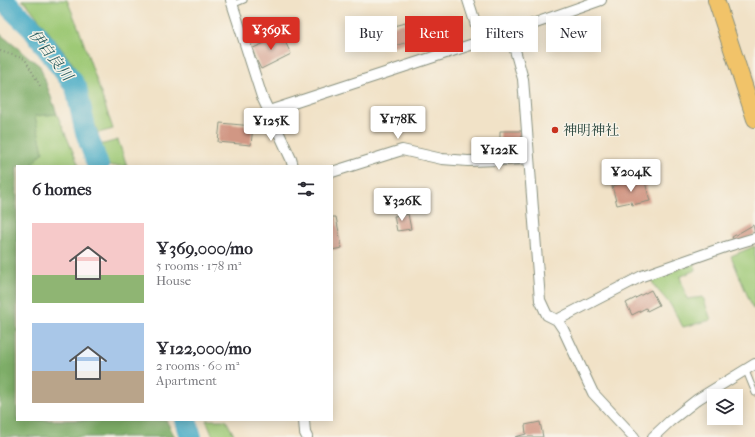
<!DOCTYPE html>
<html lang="en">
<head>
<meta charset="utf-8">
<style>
	:root { --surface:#fff; --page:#f2f2f3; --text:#2b2b33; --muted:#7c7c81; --accent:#d93025 }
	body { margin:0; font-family:"IM FELL French Canon","Noto Serif JP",serif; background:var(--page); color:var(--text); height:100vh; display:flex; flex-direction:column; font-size:15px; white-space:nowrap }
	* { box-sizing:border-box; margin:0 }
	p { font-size:13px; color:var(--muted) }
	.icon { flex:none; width:22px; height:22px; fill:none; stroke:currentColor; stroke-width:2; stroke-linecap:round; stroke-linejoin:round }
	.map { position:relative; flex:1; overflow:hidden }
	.details { position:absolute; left:16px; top:165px; width:317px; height:256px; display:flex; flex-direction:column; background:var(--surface); border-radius:0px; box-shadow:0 2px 10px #0003 }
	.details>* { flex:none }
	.banner { position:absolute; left:345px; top:16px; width:350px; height:36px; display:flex; gap:8px }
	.controls { position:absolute; left:707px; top:389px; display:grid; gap:8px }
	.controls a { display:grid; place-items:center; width:36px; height:36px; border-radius:0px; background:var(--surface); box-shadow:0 2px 10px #0003; font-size:20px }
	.price { position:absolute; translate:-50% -34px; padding:0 9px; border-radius:4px; background:#fff; color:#222; font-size:13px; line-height:26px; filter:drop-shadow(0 1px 2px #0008) }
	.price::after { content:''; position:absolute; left:50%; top:24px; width:12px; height:9px; margin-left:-6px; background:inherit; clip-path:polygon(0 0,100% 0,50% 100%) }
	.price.selected { background:var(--accent); color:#fff }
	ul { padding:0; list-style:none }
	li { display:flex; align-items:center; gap:12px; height:100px; padding:0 16px }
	li span { display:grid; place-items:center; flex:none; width:112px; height:80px; border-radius:0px; color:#555 }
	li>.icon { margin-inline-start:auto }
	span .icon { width:48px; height:48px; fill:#fffc; stroke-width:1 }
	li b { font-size:17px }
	h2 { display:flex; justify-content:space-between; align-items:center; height:48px; padding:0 16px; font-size:17px }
	.pill { padding:0 14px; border-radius:0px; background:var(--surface); box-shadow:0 2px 10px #0003; font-size:14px; line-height:36px }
	.pill.selected { background:var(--accent); color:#fff }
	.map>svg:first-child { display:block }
	.green { fill:#9ec976; stroke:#5e8355 }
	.forest { fill:#7ead67; stroke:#4e754e }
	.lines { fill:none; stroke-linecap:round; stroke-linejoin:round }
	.river { stroke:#45aac5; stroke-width:22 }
	.building { fill:#d19784 }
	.service-casing { stroke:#88907e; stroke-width:7 }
	.minor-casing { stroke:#88907e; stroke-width:12 }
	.primary-casing { stroke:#88907e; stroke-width:18 }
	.path { stroke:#88907e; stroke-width:2; stroke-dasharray:1 3; stroke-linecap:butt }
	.service { stroke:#fff; stroke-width:5 }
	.minor { stroke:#fff; stroke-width:10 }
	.primary { stroke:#f1c369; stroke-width:16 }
	.poi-dot { fill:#c8321e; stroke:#f7f3e8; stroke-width:1.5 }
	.labels { text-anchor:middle; stroke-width:3; stroke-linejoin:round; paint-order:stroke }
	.poi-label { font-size:14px; fill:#1f3d34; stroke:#f7f3e8; text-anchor:start }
	.water-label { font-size:15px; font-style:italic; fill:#2a5e60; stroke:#f7f3e8 }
</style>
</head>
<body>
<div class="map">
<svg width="755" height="437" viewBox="0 0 755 437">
	<rect width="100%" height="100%" fill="#f7f3e8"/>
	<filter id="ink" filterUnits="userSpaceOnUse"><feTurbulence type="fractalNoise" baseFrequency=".025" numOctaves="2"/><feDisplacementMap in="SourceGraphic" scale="8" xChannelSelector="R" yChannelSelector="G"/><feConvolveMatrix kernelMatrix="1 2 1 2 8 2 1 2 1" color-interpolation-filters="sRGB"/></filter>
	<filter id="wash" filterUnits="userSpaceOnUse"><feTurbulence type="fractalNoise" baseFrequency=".012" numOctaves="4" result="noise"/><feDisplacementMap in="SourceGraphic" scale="16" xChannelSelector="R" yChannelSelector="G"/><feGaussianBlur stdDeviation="0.9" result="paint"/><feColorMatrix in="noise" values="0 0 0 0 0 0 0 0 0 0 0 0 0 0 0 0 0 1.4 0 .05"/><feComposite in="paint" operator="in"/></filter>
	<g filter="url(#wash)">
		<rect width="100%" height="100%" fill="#f1e2c7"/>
		<path class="green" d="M22 0H67L79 29 113 129 98 133 73 64 28 5Z
			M57 114 79 166H31L43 152 34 116Z
			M118 140 127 166H108L100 145Z
			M755 246V308L753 309 731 256Z
			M695 263V270L680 277 687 299 703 297 711 320 683 327 670 304 655 287 651 279Z
			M206 420H226L235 437H213Z"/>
		<path class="forest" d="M0 34 40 66 57 114 35 116 43 152 31 166H17V420H166L175 437H0Z"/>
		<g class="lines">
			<path class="river" d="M0 0 8 5 32 28 76 87 85 129 98 166
				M186 420 191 437"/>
		</g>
		<g id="blocks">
			<path class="building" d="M405 23 411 41 388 48 382 29Z
				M276 35 277 37 282 35 291 54 261 69 251 49 267 42 266 40Z
				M220 123 253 126 251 145 218 142Z
				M500 131H522V151H500Z
				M644 178 650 201 632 205 631 202 617 205 612 186Z
				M408 214 411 229 397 231 394 216Z
				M332 217H336L342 248 332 250Z
				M753 225 755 234 736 244 732 237Z
				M651 290 659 305 647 311 646 308 632 315 626 303Z
				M540 422 543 437H515L526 434 525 425Z"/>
		</g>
	</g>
	<g filter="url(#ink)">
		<use href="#blocks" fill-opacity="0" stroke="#88907e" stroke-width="1"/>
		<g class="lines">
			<defs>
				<path id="service" d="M232 5 244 0
					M746 371 755 393"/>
				<path id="minor" d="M231 0 262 97 291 159 293 166
					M468 0 481 41
					M510 32 523 79 540 300 547 315 557 320 563 329 593 393 634 437
					M269 111 510 32 601 0
					M332 172 402 150 442 159 468 161 529 159
					M557 320 642 276 725 247 755 238
					M304 420 305 433 307 437
					M653 437 670 421 698 399 755 364"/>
				<path id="primary" d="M716 0 755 119"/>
			</defs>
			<use href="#service" class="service-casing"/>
			<use href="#minor" class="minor-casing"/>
			<use href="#primary" class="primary-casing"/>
			<path class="path" d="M0 51 25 59 40 86"/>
			<use href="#service" class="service"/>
			<use href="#minor" class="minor"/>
			<use href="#primary" class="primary"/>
		</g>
	</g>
	<circle class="poi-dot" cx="555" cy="130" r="4"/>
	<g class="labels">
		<g class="poi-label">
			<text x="563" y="135">神明神社</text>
		</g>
		<g class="water-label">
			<text transform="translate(51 55) rotate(52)" y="5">伊自良川</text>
		</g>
	</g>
</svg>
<div class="controls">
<a><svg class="icon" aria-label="layers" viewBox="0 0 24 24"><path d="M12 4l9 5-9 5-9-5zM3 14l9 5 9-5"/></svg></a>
</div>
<b class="price selected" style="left:271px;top:51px">¥369K</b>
<b class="price" style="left:398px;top:140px">¥178K</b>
<b class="price" style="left:271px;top:142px">¥125K</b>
<b class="price" style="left:499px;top:171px">¥122K</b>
<b class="price" style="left:631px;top:193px">¥204K</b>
<b class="price" style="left:402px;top:222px">¥326K</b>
<div class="banner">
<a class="pill">Buy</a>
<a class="pill selected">Rent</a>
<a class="pill">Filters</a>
<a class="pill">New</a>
</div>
<section class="details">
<h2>6 homes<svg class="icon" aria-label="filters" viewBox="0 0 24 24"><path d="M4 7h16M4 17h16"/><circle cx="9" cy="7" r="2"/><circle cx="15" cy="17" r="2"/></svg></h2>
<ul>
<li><span style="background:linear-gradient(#f6c9c9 65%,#8fb573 0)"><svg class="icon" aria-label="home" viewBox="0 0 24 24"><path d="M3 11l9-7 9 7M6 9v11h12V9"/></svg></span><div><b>¥369,000/mo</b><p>5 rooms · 178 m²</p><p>House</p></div></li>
<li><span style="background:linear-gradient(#a9c7e8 60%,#b9a48a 0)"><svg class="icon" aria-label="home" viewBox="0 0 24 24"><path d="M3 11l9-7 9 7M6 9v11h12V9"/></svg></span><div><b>¥122,000/mo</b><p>2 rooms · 60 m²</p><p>Apartment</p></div></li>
</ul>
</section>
</div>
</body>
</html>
